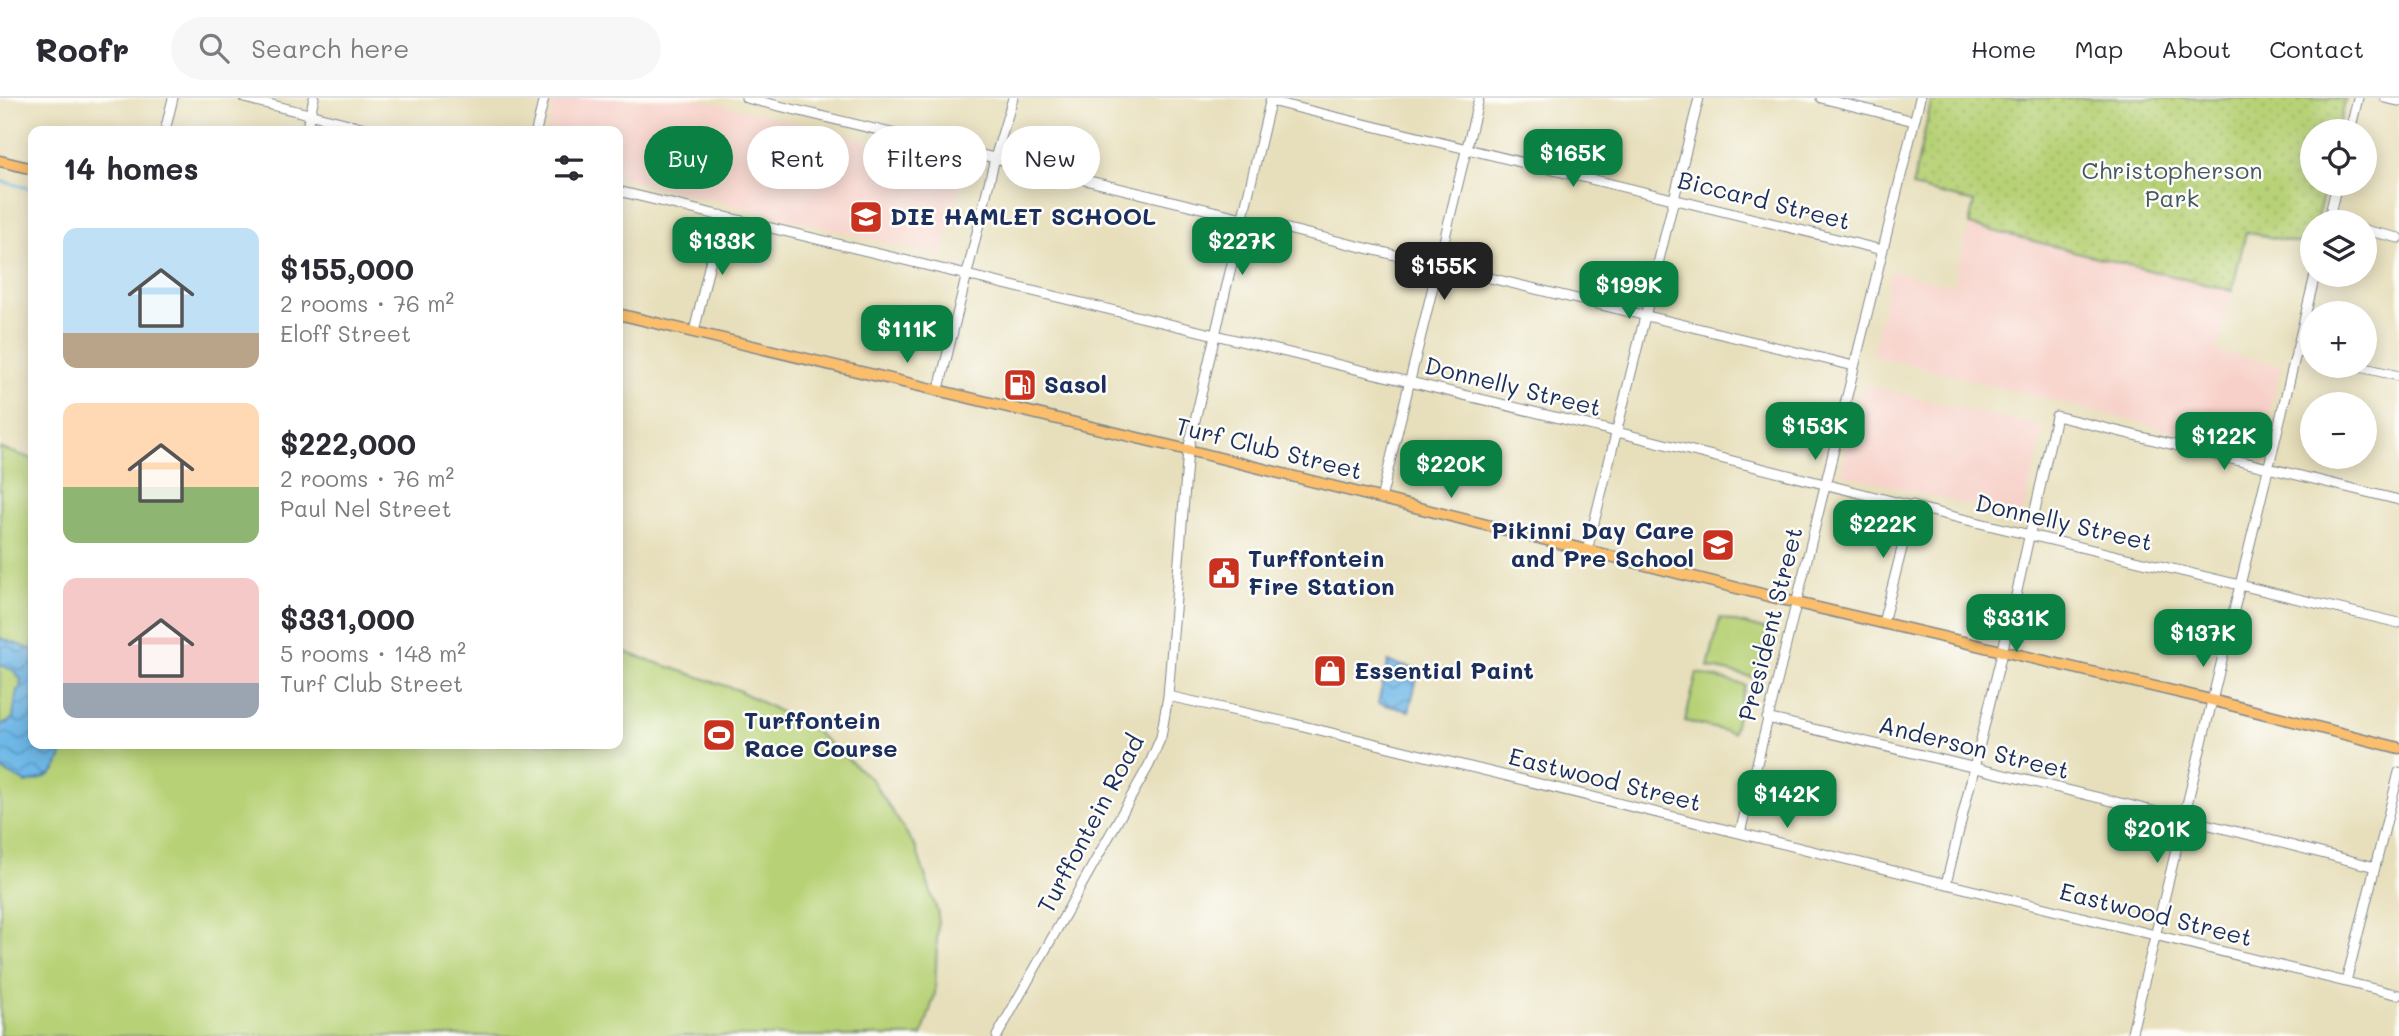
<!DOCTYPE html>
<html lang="en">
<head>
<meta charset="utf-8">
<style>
	:root { --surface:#fff; --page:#f7f7f7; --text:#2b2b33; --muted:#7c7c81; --line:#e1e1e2; --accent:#0b8043 }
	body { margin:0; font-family:Mali,sans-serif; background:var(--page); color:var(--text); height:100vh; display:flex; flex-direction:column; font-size:26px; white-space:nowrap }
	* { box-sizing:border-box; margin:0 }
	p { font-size:23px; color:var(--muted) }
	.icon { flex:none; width:38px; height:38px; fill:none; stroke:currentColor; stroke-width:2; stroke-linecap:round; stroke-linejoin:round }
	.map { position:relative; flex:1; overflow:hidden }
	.drawer { position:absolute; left:28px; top:28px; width:595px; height:623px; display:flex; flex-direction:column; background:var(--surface); border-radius:14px; box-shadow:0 4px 18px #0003 }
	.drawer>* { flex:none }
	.top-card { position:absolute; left:644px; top:28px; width:665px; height:63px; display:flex; gap:14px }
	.tools { position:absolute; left:2300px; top:21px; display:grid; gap:14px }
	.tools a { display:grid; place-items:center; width:77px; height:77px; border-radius:50%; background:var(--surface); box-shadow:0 4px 18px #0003; font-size:35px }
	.price { position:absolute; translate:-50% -60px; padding:0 16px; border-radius:14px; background:var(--accent); color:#fff; font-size:23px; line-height:46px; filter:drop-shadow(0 2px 4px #0008) }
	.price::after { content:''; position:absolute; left:50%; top:42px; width:21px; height:16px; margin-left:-10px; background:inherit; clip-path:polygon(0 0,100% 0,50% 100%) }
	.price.current { background:#222; color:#fff }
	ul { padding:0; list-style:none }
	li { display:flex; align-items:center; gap:21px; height:175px; padding:0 35px }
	li span { display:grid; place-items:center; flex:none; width:196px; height:140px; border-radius:14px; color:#555 }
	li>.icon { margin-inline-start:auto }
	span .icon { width:84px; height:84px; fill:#fffc; stroke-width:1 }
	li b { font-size:30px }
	h2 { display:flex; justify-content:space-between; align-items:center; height:84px; padding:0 35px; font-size:30px }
	.chip { padding:0 24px; border-radius:32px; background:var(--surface); box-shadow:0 4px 18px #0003; font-size:24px; line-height:63px }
	.chip.current { background:var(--accent); color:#fff }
	header { display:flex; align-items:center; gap:42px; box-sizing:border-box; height:98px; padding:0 35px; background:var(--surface); border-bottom:2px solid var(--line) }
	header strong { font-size:33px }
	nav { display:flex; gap:38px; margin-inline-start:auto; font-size:24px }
	.search { width:490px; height:63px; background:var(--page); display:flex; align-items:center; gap:18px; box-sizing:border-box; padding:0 24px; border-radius:38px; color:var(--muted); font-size:26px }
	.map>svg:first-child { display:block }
	.built { fill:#f7d1c9 }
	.green { fill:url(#green-dots); stroke:#69806a; stroke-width:2 }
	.pitch { fill:#b7d176; stroke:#69806a; stroke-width:2 }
	.water { fill:url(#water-waves); stroke:#4474a2; stroke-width:2 }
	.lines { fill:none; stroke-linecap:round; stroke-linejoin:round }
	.stream { stroke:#6eb8e7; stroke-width:2.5 }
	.minor-casing { stroke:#81878c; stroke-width:11 }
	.major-casing { stroke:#81878c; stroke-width:13 }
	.minor { stroke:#fff; stroke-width:9 }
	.major { stroke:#fabe6d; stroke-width:10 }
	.labels { text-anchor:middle; stroke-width:5; stroke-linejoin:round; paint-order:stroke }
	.park-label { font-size:24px; fill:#425864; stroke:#fdfcf7 }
	.street-label { font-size:24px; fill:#1b2f5e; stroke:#fdfcf7 }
	.poi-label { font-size:24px; font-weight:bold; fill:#1b2f5e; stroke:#fdfcf7; text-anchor:start }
</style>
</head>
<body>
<header>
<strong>Roofr</strong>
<div class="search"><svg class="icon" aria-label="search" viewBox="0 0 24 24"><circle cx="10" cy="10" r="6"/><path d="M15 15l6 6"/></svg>Search here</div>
<nav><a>Home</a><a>Map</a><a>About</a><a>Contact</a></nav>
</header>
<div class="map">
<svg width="2399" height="938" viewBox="0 0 2399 938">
	<defs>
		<pattern id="green-dots" width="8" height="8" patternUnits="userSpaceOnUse" patternTransform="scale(1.75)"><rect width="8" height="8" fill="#b7d176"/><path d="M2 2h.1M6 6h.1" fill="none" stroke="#9db468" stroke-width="1.8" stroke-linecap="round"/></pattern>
		<pattern id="water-waves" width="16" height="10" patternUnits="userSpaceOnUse" patternTransform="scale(1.75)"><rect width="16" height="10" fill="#6eb8e7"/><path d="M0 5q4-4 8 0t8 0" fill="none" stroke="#5a96be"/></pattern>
	</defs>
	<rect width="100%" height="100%" fill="#fdfcf7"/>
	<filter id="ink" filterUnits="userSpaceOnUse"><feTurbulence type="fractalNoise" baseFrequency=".0143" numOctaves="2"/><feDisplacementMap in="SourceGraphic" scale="14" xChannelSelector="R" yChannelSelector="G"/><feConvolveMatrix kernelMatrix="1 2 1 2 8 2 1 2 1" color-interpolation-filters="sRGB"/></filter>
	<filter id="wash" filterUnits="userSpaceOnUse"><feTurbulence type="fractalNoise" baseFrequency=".00686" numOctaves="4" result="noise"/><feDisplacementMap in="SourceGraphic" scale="28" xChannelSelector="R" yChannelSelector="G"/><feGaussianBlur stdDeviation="1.57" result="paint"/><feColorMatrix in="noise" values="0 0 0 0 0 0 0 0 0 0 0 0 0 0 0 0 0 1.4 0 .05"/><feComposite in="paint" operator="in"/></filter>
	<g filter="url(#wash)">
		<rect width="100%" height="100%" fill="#e7dfbb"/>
		<path class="built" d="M555 0H695L965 67 942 159 618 79V33H547Z
			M1969 127 2232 193 2217 253 2281 267 2260 355 1872 257 1891 173 1953 188Z
			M1863 287 2044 330 2022 420 1841 376Z"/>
		<path class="green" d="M1932 0H2346L2338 33H2312V86H2326L2316 124H2312L2310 148 2246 134 2232 193 1969 127 1974 104 1912 89Z"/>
		<path class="pitch" d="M0 350 33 361V646H618V552L738 592 810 629 872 682 916 750 938 816 935 896 922 938H0Z
			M1720 520 1768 532 1756 580 1708 569Z
			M1697 575 1745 587 1733 635 1685 623Z"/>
		<path class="water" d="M0 540 33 552V646H65C57 674 56 678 26 685L0 671V626L7 625 13 620 17 592 20 591 21 581 13 572 0 567Z
			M1388 564 1419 572 1409 613 1378 605Z"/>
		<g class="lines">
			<path class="stream" d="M0 83 33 91
				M618 235H619"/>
		</g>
	</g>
	<g filter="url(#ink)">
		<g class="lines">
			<defs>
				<path id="minor" d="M244 0 377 33
					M746 0 1854 268
					M1821 0 1914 23
					M2385 0 2399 3
					M1270 3 1882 152
					M165 33 173 0
					M306 33 314 0
					M536 33 544 0
					M2350 33 2358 0
					M618 93 1617 334 1963 421 2399 525
					M2328 124 2337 86
					M2364 132 2399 140
					M694 234 721 117
					M2296 253 2312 257
					M2356 268 2399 278
					M939 291 995 60 1013 0
					M1381 401 1479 0
					M1587 453 1699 0
					M1883 525 1913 407
					M1168 598 1291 625 2399 897
					M1767 620C1970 669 2173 716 2375 769
					M1740 735 1920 0
					M1946 786 2017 493 2056 318 2399 402
					M2346 884 2399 674
					M997 938 1149 667 1161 639 1168 598 1188 352 1271 0
					M2131 938 2315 177"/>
				<path id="major" d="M0 63 33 71
					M618 216 1188 352 1797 505 2211 602 2399 650"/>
			</defs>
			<use href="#minor" class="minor-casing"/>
			<use href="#major" class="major-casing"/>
			<use href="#minor" class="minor"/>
			<use href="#major" class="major"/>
		</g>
	</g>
	<defs>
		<symbol id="school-square" viewBox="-11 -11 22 22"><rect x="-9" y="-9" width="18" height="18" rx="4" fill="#c8321e" stroke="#fdfcf7"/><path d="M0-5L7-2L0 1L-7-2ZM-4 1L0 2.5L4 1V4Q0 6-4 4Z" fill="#fff"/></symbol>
		<symbol id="fuel-square" viewBox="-11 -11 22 22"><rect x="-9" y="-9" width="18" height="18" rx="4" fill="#c8321e" stroke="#fdfcf7"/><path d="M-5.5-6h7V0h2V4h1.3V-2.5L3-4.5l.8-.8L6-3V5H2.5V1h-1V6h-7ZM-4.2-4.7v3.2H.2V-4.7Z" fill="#fff"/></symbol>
		<symbol id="civic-square" viewBox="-11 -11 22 22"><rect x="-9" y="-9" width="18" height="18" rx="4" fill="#c8321e" stroke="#fdfcf7"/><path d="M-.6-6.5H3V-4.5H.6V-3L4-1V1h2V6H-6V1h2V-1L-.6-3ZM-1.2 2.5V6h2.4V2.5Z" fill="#fff"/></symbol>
		<symbol id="shop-square" viewBox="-11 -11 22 22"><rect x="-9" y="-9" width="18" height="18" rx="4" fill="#c8321e" stroke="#fdfcf7"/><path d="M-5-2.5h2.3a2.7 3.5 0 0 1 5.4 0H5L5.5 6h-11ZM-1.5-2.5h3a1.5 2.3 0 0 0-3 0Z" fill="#fff"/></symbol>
		<symbol id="stadium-square" viewBox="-11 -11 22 22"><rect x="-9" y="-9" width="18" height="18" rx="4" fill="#c8321e" stroke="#fdfcf7"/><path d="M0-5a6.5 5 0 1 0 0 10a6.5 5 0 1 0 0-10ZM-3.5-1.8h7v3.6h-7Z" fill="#fff"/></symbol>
	</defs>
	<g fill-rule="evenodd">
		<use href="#school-square" x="847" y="100" width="38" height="38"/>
		<use href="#fuel-square" x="1001" y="268" width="38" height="38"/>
		<use href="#school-square" x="1699" y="428" width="38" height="38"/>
		<use href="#civic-square" x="1205" y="456" width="38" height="38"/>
		<use href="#shop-square" x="1311" y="554" width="38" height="38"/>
		<use href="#stadium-square" x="700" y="618" width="38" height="38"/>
	</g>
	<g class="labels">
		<g class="park-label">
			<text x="2172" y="81">Christopherson<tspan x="2172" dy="28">Park</tspan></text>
		</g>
		<g class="street-label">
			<text transform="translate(1764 103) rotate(14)" y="8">Biccard Street</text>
			<text transform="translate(1513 289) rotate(14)" y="8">Donnelly Street</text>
			<text transform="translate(1269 351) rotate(14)" y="8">Turf Club Street</text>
			<text transform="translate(2064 425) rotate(13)" y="8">Donnelly Street</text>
			<text transform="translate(1771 526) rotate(-76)" y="8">President Street</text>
			<text transform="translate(1974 650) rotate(14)" y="8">Anderson Street</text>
			<text transform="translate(1605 682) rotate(14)" y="8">Eastwood Street</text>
			<text transform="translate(1091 726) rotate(-62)" y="8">Turffontein Road</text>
			<text transform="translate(2156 817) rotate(14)" y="8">Eastwood Street</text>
		</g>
		<g class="poi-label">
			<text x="890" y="127">DIE HAMLET SCHOOL</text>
			<text x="1044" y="295">Sasol</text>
			<text x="1694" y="441" text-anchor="end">Pikinni Day Care<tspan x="1694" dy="28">and Pre School</tspan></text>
			<text x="1248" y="469">Turffontein<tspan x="1248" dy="28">Fire Station</tspan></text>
			<text x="1354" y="581">Essential Paint</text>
			<text x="744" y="631">Turffontein<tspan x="744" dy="28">Race Course</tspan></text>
		</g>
	</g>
</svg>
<div class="tools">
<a><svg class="icon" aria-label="locate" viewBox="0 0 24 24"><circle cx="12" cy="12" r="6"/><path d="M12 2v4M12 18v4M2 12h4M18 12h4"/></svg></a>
<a><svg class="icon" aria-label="layers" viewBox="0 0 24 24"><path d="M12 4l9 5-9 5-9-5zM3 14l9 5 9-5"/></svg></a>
<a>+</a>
<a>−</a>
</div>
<b class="price" style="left:1573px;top:91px">$165K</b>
<b class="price" style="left:722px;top:179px">$133K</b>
<b class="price" style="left:1242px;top:179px">$227K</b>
<b class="price current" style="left:1444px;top:204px">$155K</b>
<b class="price" style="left:1629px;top:223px">$199K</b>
<b class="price" style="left:907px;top:267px">$111K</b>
<b class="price" style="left:1815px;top:364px">$153K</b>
<b class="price" style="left:2224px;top:374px">$122K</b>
<b class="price" style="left:1451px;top:402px">$220K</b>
<b class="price" style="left:1883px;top:462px">$222K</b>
<b class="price" style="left:2016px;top:556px">$331K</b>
<b class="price" style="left:2203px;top:571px">$137K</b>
<b class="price" style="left:1787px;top:732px">$142K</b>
<b class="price" style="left:2157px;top:767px">$201K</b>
<div class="top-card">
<a class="chip current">Buy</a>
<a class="chip">Rent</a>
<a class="chip">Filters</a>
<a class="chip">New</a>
</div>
<section class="drawer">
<h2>14 homes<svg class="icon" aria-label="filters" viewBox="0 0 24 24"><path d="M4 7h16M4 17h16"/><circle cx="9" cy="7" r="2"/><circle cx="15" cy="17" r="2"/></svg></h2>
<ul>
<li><span style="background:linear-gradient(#bfe0f5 75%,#b9a48a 0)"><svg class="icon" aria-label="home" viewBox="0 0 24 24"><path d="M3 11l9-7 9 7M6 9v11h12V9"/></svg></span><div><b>$155,000</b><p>2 rooms · 76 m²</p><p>Eloff Street</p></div></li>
<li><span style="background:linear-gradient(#ffd9b3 60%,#8fb573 0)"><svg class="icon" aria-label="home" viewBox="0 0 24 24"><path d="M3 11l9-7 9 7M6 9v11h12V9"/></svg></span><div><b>$222,000</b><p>2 rooms · 76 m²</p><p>Paul Nel Street</p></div></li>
<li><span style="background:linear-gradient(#f6c9c9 75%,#9aa5b1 0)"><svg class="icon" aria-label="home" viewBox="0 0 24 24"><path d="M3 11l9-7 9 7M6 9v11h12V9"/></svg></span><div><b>$331,000</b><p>5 rooms · 148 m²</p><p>Turf Club Street</p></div></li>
</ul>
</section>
</div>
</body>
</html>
